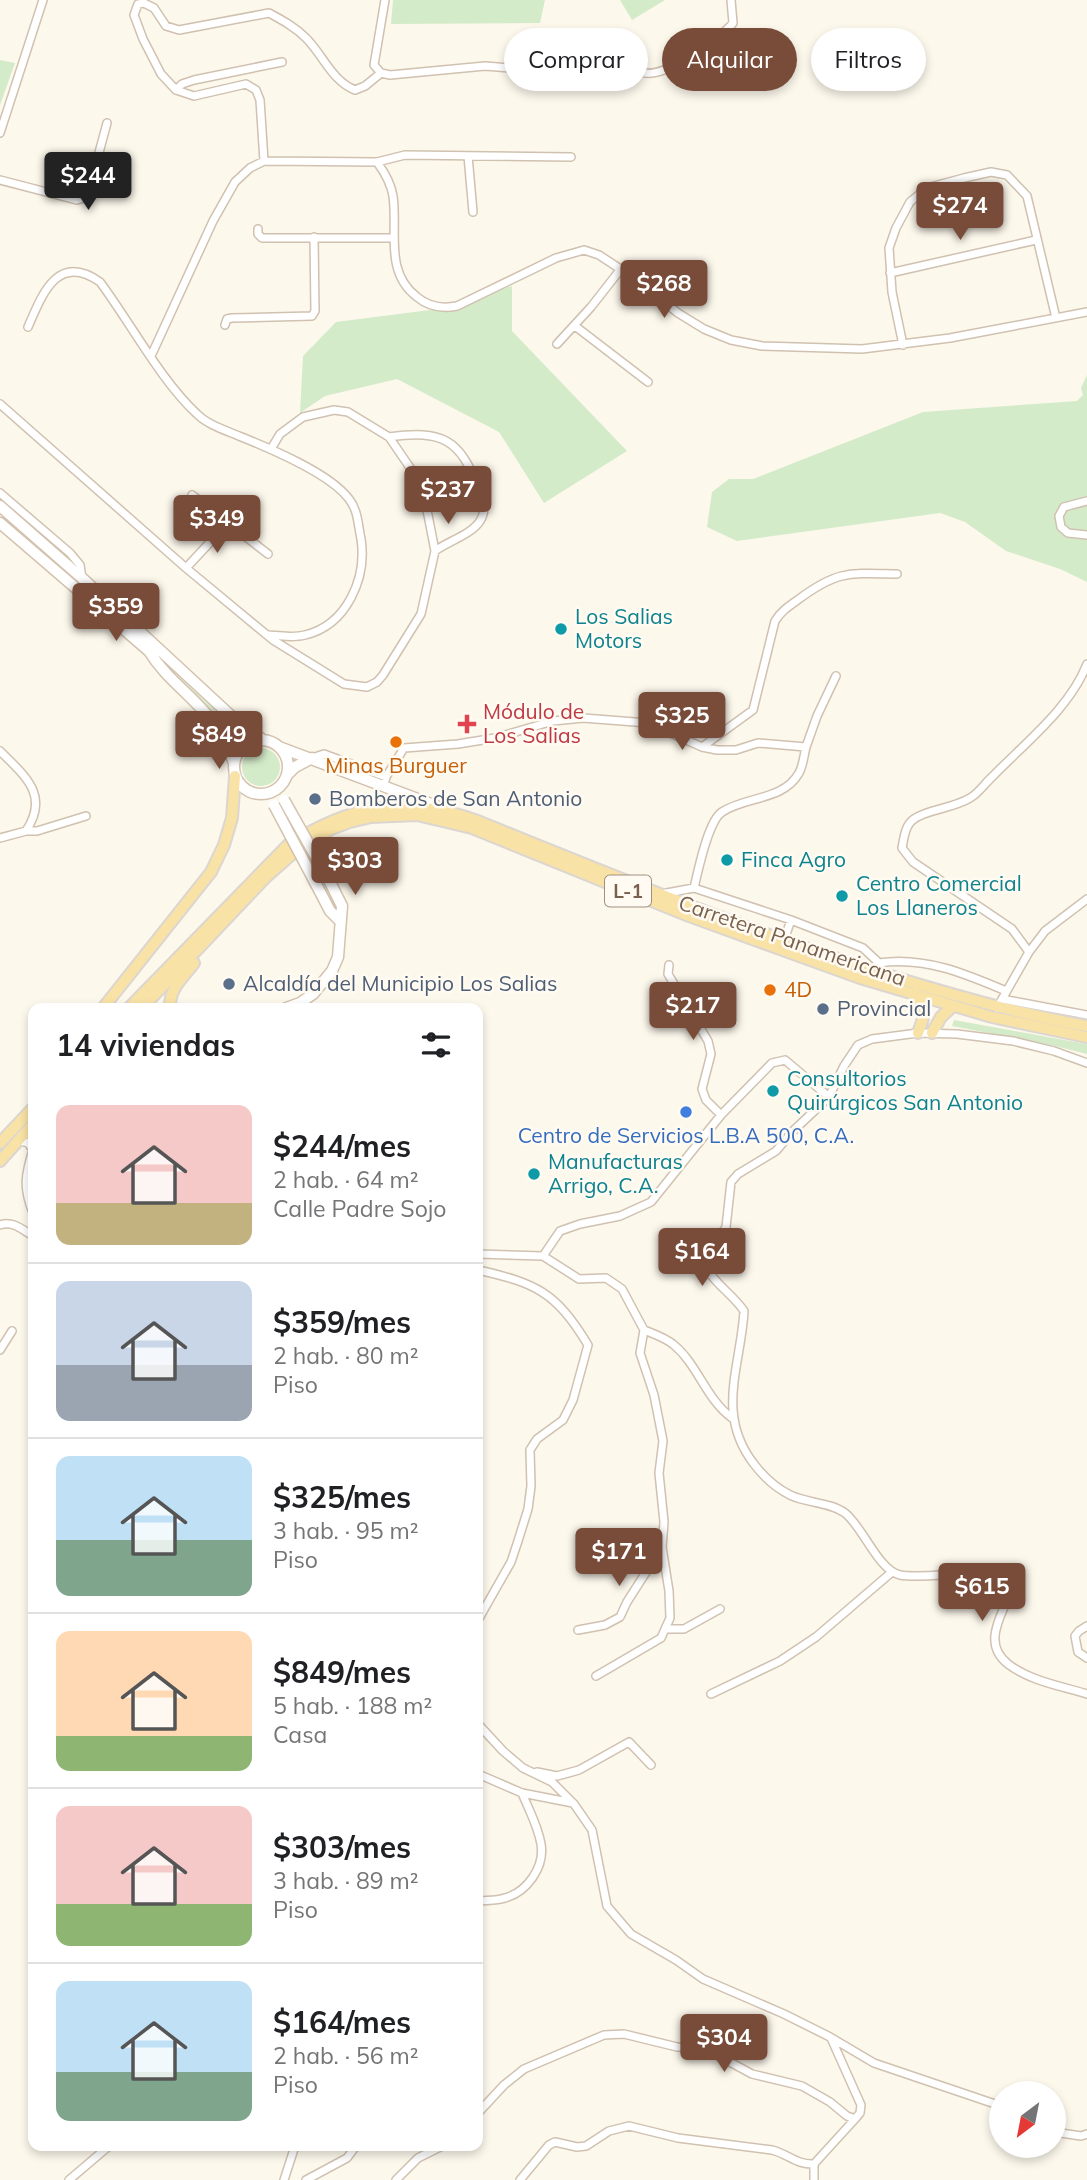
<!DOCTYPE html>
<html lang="es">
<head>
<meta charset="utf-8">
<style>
	:root { --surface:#fff; --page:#f2f2f2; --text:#202124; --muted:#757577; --line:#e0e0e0; --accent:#784c39 }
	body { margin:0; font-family:Mulish,sans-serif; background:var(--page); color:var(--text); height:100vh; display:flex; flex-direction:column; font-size:26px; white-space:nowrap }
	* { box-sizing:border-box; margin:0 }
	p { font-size:23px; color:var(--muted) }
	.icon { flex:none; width:38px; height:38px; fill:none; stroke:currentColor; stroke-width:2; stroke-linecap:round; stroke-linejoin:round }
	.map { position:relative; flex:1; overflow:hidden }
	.drawer { position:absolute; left:28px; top:1003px; width:455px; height:1148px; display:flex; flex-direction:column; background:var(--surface); border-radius:14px; box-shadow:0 4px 10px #0003 }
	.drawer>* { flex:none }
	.guide { position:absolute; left:504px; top:28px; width:478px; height:63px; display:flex; gap:14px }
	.needle { width:46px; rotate:212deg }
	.controls { position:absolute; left:989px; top:2081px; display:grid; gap:14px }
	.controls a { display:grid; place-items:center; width:77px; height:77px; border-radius:50%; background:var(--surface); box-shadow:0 4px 10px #0003; font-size:35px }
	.price { position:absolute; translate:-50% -60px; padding:0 16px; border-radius:7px; background:var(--accent); color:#fff; font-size:23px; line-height:46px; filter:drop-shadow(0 2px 4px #0008) }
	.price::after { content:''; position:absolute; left:50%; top:42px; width:21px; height:16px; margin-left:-10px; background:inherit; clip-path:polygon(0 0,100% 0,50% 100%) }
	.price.current { background:#222; color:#fff }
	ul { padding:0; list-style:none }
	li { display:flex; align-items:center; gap:21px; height:175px; padding:0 28px }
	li+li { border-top:2px solid var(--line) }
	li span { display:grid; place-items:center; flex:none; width:196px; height:140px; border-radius:14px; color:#555 }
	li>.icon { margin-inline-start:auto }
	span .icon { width:84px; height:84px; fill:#fffc; stroke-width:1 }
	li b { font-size:30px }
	h2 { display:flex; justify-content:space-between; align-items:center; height:84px; padding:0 28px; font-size:30px }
	.tag { padding:0 24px; border-radius:32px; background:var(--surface); box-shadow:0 4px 10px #0003; font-size:24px; line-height:63px }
	.tag.current { background:var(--accent); color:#fff }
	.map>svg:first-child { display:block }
	.green { fill:#d4ebc9 }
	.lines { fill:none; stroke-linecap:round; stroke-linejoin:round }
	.street-casing { stroke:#d0c1b0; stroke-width:10 }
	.secondary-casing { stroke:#d3c2ae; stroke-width:13 }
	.primary-casing { stroke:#dcd6d1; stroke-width:14 }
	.street { stroke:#fff; stroke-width:7 }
	.secondary { stroke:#fff; stroke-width:10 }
	.primary { stroke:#f9e2a6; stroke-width:10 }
	.secondary-bridge-casing { stroke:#d3c2ae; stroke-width:13; stroke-linecap:butt }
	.secondary-bridge { stroke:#fff; stroke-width:10 }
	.culture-dot { fill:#0f9aa8; stroke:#fffbf3; stroke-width:2.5 }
	.health-dot { fill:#e0444e; stroke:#fffbf3; stroke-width:2.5 }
	.food-dot { fill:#e8710a; stroke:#fffbf3; stroke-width:2.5 }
	.service-dot { fill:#5c6f8a; stroke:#fffbf3; stroke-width:2.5 }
	.shop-dot { fill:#3f7fe0; stroke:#fffbf3; stroke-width:2.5 }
	.labels { text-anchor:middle; stroke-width:5; stroke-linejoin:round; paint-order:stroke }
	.shield { fill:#fffbf3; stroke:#a18f80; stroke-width:2 }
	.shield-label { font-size:19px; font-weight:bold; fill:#79614e }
	.culture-label { font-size:21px; fill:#0d838f; stroke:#fffbf3; text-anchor:start }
	.health-label { font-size:21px; fill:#be3a42; stroke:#fffbf3; text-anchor:start }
	.food-label { font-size:21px; fill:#c56008; stroke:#fffbf3 }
	.service-label { font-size:21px; fill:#4e5e75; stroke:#fffbf3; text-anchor:start }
	.street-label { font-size:21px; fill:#79614e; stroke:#fffbf3 }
	.shop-label { font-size:21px; fill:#366cbe; stroke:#fffbf3 }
</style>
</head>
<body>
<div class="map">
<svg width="1087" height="2180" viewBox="0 0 1087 2180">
	<rect width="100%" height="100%" fill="#fdf8ec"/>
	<path class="green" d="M393 0H545L540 23 391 24Z
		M620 0H665L632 20Z
		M0 60 15 63 0 105Z
		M512 286V331L627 451 544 503 499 432 397 379 325 396 300 413 303 356 336 322 430 310Z
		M1087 375V582L1060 569 1006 551 965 522 940 513 737 541 707 527 712 492 729 479H753L923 412 1077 401 1083 395 1081 388Z
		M178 676 217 712 254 736 238 744 234 751Z
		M242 767a19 19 0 1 1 38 0a19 19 0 1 1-38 0Z
		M954 1020 1087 1044V1054L1055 1046 952 1026Z"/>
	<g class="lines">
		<defs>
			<path id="street" d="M619 48C624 56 631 68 641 72 662 81 719 40 733 23L731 0
				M381 73 390 75 485 66 564 72
				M381 73 374 65 385 0
				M176 90 182 84 194 80 282 62
				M0 133 43 0
				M468 156 473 212
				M264 161 260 100 256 90 246 84 194 96 176 90 161 74 143 39 134 15 138 4 144 3 154 8 166 26 179 30 269 13C282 20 295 27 306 38 323 55 332 81 355 90L365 86 381 73
				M377 162C385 173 391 183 393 196 398 231 384 272 417 297 429 307 442 309 457 306L556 258 584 250 599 255 634 278 678 313 704 329 731 340 762 346 862 349 950 338 1087 312
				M0 180 77 200 87 197 107 123
				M258 229V234L262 238H394
				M890 273 1036 240
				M225 325 227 319 232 318 312 316 315 311 314 237
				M575 326 648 382
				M28 327C42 295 57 252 100 282 130 322 161 381 197 414 208 425 225 430 239 436 269 448 330 473 349 499 358 510 358 525 361 539 367 578 347 625 305 635 293 638 281 636 268 635
				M557 344 591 307 620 270
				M903 345 892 292 889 248 896 228 910 202 927 188 964 178 991 172 1007 175 1027 196 1056 318
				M151 356 213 221 235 182 250 168 264 161 377 162 405 155 571 157
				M0 404 186 568 273 640 344 684 367 687 377 682 383 675 421 614 435 551 428 515 421 488 413 472 389 437 348 412 334 410 303 417 280 434 271 449
				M389 437C442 430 460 438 479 490 483 501 487 510 480 521 471 535 448 541 435 551
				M0 493 70 553 80 565 82 578
				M192 495 268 554
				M1087 501 1064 507 1059 516 1061 527 1068 533 1087 535
				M186 568 228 523
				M702 747 753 710 775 621C781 611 789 606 799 599 838 570 850 573 897 574
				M806 747 817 716 836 676
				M0 751C25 776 50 795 26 831L0 838
				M312 758 324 754 386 777
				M384 785 386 777 404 748 458 744 495 738 553 721 583 718 648 723 702 747 717 750H736L758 743 806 747C804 755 803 766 799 773 783 801 746 796 722 812 708 821 698 871 694 888L661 894
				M26 831H37L86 816
				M694 888 791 920 863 948 879 963
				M784 940 791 920
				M1029 952 1045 931 1087 899
				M669 965 668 974 708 1041 711 1054 702 1089 706 1100 721 1115
				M876 965 879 963C924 956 966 974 1006 991
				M1002 999 1087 1015
				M997 1008 1029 952 1012 929 913 862 902 848C904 838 905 825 914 819 927 809 952 809 970 798 979 793 985 783 993 776 1025 743 1070 708 1087 664
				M1087 1063 1054 1051 1013 1041 957 1034 918 1033 872 1039 858 1045 844 1066 829 1097 793 1131 776 1151 738 1174 731 1182 726 1227 713 1246 709 1272C719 1287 734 1296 744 1311 741 1366 715 1414 754 1464 763 1476 776 1488 790 1495 806 1503 830 1502 845 1513 863 1527 878 1570 900 1575 924 1580 990 1567 1005 1578 1026 1592 971 1635 1008 1664 1030 1681 1061 1686 1087 1694
				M20 1141 28 1143 33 1150C25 1175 23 1188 33 1213
				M0 1225C12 1220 23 1230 33 1236
				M478 1254 543 1256 560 1231 580 1224 620 1216 651 1202 721 1115 772 1063 785 1060 829 1097
				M543 1256 579 1279 606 1278 622 1289 644 1330 640 1353 654 1395 663 1441 659 1473 664 1522 662 1547 669 1591 670 1618 661 1638 596 1676
				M478 1270C536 1283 556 1292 588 1345L573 1400 563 1420 537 1439 530 1450 531 1486 528 1509 518 1541 511 1562 478 1620
				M644 1330C654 1334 666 1338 674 1345 698 1365 706 1399 732 1418
				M0 1350 12 1331
				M1087 1626 1079 1631 1075 1636 1078 1652 1087 1658
				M667 1629H684L720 1609
				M578 1630 605 1625 620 1617 627 1602 662 1547
				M711 1694 780 1661 816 1637 892 1572
				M478 1724 503 1751 523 1768 552 1782 574 1804 592 1830 607 1906 631 1934 676 1960 703 1979 784 2014 830 2037 874 2063 1001 2106
				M537 1772 557 1776 579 1770 629 1742 651 1765
				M478 1774 522 1793 573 1803
				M478 1901C487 1900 496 1901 505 1898 527 1892 545 1867 541 1844 538 1826 529 1810 522 1793
				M478 2113 504 2085 524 2069 604 2035 624 2034 677 2047 704 2048 752 2074 802 2086 830 2102 847 2116 855 2119 860 2113 861 2105 831 2038
				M1054 2132 1081 2136 1087 2134
				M69 2180 109 2146
				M284 2180 295 2146
				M306 2180 347 2158 356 2146
				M396 2180 418 2158 442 2146
				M520 2180 549 2145 555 2142 577 2147 586 2146 609 2131 629 2126 678 2138 772 2150C788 2154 797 2165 814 2164
				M814 2180V2164L855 2119"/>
			<path id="secondary" d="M0 506 82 578 230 715 263 740
				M0 523 149 651C166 679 192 695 211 720 222 733 228 748 234 763
				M234 767a27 27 0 1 1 54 0a27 27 0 1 1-54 0Z
				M279 747 439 807
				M288 774 295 767 312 758
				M317 886 330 911 339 920
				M286 1008 300 1003 313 994 332 971 338 957 342 906 329 880"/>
			<path id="primary" d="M914 993C928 1010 925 1014 918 1033
				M103 1008 211 872 224 845 232 818 235 776
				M129 1008 288 845C350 805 404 795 475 820 611 875 747 931 887 975 953 995 1019 1014 1087 1026
				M142 1008 266 877 291 855 331 829 350 822 371 817 417 815 472 828 689 916 860 978 992 1017 1087 1037
				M170 1008C169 988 183 978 194 963
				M932 1033 941 1017 953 1006
				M0 1143 33 1108
				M0 1161 33 1124"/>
		</defs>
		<use href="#street" class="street-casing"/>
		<use href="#secondary" class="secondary-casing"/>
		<use href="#primary" class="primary-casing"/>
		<use href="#street" class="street"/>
		<use href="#secondary" class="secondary"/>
		<use href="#primary" class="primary"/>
		<defs>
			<path id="secondary-bridge" d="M284 800 329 880
				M274 805 317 886"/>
		</defs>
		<use href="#secondary-bridge" class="secondary-bridge-casing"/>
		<use href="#secondary-bridge" class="secondary-bridge"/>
	</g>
	<g class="culture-dot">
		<circle cx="561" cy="629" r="7"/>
		<circle cx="727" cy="860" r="7"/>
		<circle cx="842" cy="896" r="7"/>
		<circle cx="773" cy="1091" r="7"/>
		<circle cx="534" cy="1174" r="7"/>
	</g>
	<path class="health-dot" d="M463.5 713.5h7v7h7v7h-7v7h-7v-7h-7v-7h7z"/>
	<g class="food-dot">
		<circle cx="396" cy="742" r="7"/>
		<circle cx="770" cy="990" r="7"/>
	</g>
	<g class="service-dot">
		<circle cx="315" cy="799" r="7"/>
		<circle cx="229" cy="984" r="7"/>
		<circle cx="823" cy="1009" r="7"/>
	</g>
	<circle class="shop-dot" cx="686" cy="1112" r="7"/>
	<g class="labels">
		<rect class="shield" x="605" y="875.5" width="46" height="31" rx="5"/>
		<g class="shield-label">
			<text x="628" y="898">L-1</text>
		</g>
		<g class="culture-label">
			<text x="575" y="624">Los Salias<tspan x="575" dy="24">Motors</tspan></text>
			<text x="741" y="867">Finca Agro</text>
			<text x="856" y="891">Centro Comercial<tspan x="856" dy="24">Los Llaneros</tspan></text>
			<text x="787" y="1086">Consultorios<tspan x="787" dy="24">Quirúrgicos San Antonio</tspan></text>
			<text x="548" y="1169">Manufacturas<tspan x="548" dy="24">Arrigo, C.A.</tspan></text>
		</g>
		<g class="health-label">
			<text x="483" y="719">Módulo de<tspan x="483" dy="24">Los Salias</tspan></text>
		</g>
		<g class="food-label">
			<text x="396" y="773">Minas Burguer</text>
			<text x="784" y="997" text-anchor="start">4D</text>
		</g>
		<g class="service-label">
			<text x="329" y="806">Bomberos de San Antonio</text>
			<text x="243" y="991">Alcaldía del Municipio Los Salias</text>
			<text x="837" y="1016">Provincial</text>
		</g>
		<g class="street-label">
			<text transform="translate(792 941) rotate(19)" y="7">Carretera Panamericana</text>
		</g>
		<g class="shop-label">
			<text x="686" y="1143">Centro de Servicios L.B.A 500, C.A.</text>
		</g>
	</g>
</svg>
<div class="controls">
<a><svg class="needle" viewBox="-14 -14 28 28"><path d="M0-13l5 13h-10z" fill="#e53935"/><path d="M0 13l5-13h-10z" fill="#757577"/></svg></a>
</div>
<b class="price current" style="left:88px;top:212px">$244</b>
<b class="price" style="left:960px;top:242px">$274</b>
<b class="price" style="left:664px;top:320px">$268</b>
<b class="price" style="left:448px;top:526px">$237</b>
<b class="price" style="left:217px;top:555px">$349</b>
<b class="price" style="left:116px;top:643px">$359</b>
<b class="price" style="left:682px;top:752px">$325</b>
<b class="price" style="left:219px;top:771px">$849</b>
<b class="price" style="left:355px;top:897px">$303</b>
<b class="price" style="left:693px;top:1042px">$217</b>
<b class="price" style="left:702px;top:1288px">$164</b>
<b class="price" style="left:619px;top:1588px">$171</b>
<b class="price" style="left:982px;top:1623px">$615</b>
<b class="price" style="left:724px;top:2074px">$304</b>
<div class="guide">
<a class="tag">Comprar</a>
<a class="tag current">Alquilar</a>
<a class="tag">Filtros</a>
</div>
<section class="drawer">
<h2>14 viviendas<svg class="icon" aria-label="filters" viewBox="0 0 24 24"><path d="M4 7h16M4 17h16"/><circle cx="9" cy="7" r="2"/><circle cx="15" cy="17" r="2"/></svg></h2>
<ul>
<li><span style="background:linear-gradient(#f6c9c9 70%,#c2b280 0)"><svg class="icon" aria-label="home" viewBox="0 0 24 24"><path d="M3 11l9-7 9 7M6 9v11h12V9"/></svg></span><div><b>$244/mes</b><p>2 hab. · 64 m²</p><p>Calle Padre Sojo</p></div></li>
<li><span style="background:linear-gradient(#c9d6e8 60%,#9aa5b1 0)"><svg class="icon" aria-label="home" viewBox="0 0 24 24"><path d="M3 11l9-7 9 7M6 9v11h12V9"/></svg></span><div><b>$359/mes</b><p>2 hab. · 80 m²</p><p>Piso</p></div></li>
<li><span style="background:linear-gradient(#bfe0f5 60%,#7fa58c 0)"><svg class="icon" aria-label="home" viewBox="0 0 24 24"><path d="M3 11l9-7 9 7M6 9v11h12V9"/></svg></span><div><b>$325/mes</b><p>3 hab. · 95 m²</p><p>Piso</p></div></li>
<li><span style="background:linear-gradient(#ffd9b3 75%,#8fb573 0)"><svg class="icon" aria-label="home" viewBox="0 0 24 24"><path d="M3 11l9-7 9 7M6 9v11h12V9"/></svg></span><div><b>$849/mes</b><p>5 hab. · 188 m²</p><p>Casa</p></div></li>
<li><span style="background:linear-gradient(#f6c9c9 70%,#8fb573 0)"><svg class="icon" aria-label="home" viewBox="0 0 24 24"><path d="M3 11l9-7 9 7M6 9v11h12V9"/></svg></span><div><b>$303/mes</b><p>3 hab. · 89 m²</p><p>Piso</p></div></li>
<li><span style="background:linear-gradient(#bfe0f5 65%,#7fa58c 0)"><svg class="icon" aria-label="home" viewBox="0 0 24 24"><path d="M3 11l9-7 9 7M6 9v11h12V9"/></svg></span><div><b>$164/mes</b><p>2 hab. · 56 m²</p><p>Piso</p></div></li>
</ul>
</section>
</div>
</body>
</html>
